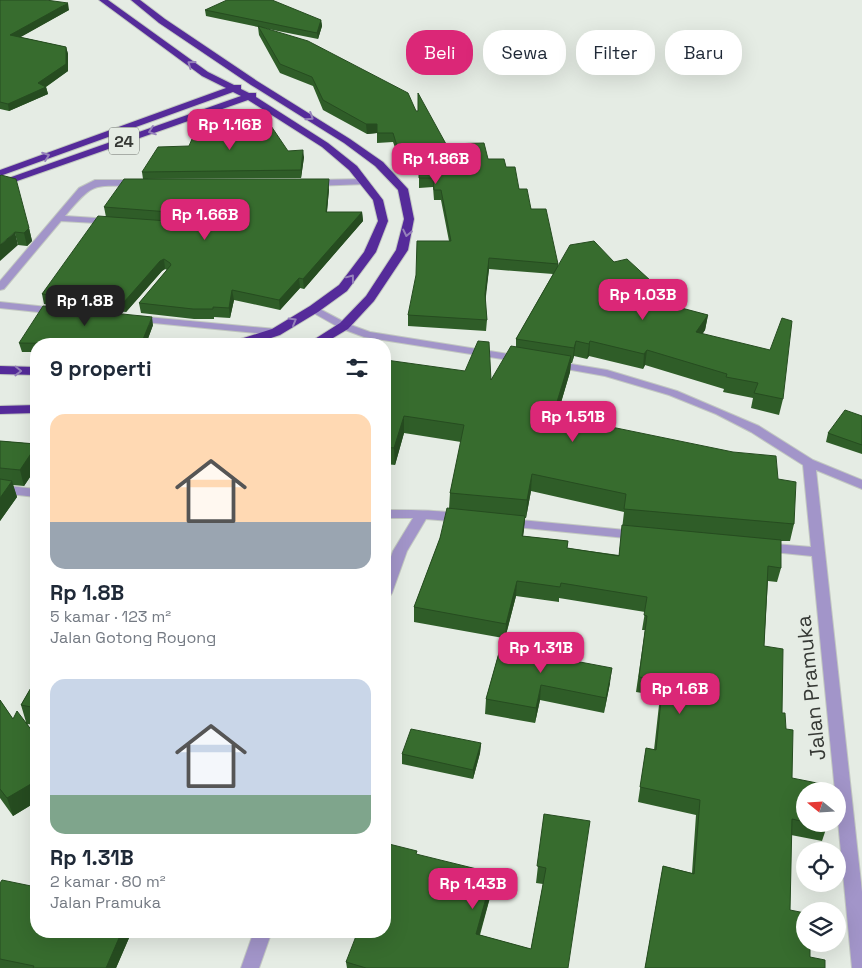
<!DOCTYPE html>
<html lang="id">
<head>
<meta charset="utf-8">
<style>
	:root { --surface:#fff; --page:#f2f2f3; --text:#1f2937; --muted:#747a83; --accent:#db2777 }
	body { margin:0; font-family:"Space Grotesk",sans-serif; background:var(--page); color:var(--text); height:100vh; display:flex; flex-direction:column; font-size:19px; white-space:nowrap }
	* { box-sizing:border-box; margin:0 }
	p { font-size:16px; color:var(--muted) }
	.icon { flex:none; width:28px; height:28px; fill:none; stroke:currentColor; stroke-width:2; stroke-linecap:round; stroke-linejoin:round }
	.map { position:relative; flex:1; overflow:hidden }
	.sheet { position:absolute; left:30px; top:338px; width:361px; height:600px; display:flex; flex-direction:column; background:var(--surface); border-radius:20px; box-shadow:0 5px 20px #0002 }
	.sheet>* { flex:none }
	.hud { position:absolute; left:406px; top:30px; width:380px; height:45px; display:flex; gap:10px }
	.needle { width:32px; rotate:288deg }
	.tools { position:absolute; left:796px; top:782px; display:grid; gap:10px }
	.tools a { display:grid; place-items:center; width:50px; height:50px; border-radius:50%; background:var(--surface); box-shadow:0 5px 20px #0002; font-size:25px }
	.price { position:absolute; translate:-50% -42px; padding:0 11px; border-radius:10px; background:var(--accent); color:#fff; font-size:16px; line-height:32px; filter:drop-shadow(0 1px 2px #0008) }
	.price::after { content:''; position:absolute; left:50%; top:30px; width:15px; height:11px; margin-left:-8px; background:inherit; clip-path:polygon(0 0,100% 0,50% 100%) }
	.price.active { background:#222; color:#fff }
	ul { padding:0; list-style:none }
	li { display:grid; align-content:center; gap:10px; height:265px; padding:0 20px }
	li span { display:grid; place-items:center; height:155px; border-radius:15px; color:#555 }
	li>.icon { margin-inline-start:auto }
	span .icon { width:90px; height:90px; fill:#fffc; stroke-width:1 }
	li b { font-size:21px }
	h2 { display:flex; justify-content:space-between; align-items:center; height:60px; padding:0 20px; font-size:21px }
	.tag { padding:0 18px; border-radius:20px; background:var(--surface); box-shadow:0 5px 20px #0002; font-size:18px; line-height:45px }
	.tag.active { background:var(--accent); color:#fff }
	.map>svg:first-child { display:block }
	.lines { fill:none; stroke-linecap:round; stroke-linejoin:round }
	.minor-casing { stroke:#c2c8c1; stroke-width:2 }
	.highway-casing { stroke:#c2c8c1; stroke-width:2 }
	.minor { fill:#a295c9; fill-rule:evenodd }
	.highway { fill:#552b9a; fill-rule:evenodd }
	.wall { fill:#2f5d28; fill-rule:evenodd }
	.shaded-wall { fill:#264c20 }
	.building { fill:#376c2e; stroke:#264c20 }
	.oneway { stroke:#9682bb }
	.labels { text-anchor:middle; stroke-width:5; stroke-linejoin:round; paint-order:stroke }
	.shield { fill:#e5ece4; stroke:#6a6f6a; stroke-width:1 }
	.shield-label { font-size:16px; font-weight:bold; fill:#363935 }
	.near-street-label { font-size:21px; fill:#363935; stroke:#e5ece4 }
</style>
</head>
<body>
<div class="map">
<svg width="862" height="968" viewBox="0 0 862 968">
	<rect width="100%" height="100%" fill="#e5ece4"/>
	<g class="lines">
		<defs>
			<path id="minor" d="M364 179 367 180V184L313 186 309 183 313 180Z
				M95 180H138L142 183 138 186C93 186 95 180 65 216L111 219 116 222 114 224 61 221 4 289 0 290V281L79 188Z
				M0 302 57 308 62 311 57 314 0 308Z
				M314 306 348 324 370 332 521 356 526 359 521 362 364 337 340 328 310 311 309 309Z
				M137 316 276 329 281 332 276 335 133 321 132 319Z
				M553 361 607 370 677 391 759 426 813 460 862 480V489L816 470 862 892V968H852L838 821V791H835L812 556 763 551 758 550 756 547 758 544 763 543 811 547 803 465 751 432 716 414 669 395 605 376 549 366 548 364 549 362Z
				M0 485 36 489V497L0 493Z
				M385 510C399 510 461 509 468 518L462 522 426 519 407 551 392 593 390 596 385 598V574L393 551 413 518H385Z
				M510 519 636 531 641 532 643 535 641 538 636 539 505 526 504 523 505 520Z
				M254 931H272L259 968H241Z"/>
			<path id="highway" d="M99 0H108L208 72 234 85H241V89L249 93H256V97L328 143 357 166 383 200 388 221 376 252 347 291 318 312 280 335 253 344H233L234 341 272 329 310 306 339 285 364 252 378 221 373 200 349 170 322 147 248 100 0 187V181L241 96 233 92 0 176V170L226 88 202 76Z
				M131 0H140L165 19 257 81 350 139 383 162 408 189 414 219 408 250 374 301 348 329 323 344H307L340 323 366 296 396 250 404 219 398 190 375 166 344 143 251 85 159 23Z
				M0 366 36 367V375L0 374Z
				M36 405V413L0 414V406Z"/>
		</defs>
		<use href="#minor" class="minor-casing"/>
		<use href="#highway" class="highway-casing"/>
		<use href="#minor" class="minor"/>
		<use href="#highway" class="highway"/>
	</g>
	<path class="wall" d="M0 0 53 1 69 10 20 37 66 47 68 54V71L46 87 48 94 9 111 0 109Z
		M205 10 321 20 322 26 318 39 263 28 416 111 446 144 488 159 506 167 531 209 558 264V266L614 262 675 303V307L708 315 705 330 702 334 783 399 779 415 751 408 753 398 723 392 724 389 645 365 643 369 589 356 587 359 574 356 572 363H571L570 372 557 416 778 479 794 524 790 541H781V568L777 582 768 581 764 646 782 713 786 729 792 778 805 791V824H827V826L822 841 791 835 790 910 810 957 825 968H645L663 866 692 873 696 815 638 802 646 748 654 750 660 696 636 692 645 630H642L645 612 559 598V602L516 596 506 635 549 656 610 683 604 713 540 700 535 723 485 714 486 699 503 638 414 622V607L440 538 449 509 450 493 461 442 404 433 395 465 385 464V362L491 380 516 347V339L553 274 489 269 485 299 487 320 486 331 408 326V315L449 241 441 200H434L433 187 419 188V155L398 156 393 142 377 143V133L367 134 323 110 313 86 280 73 259 35 258 27 206 16ZM531 491 624 512 619 555 567 548 568 541 523 536 525 518H526Z
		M288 151 304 157 301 178 143 179 142 172Z
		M0 176 29 228 32 241 27 246 18 245Z
		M329 189 327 212H362L363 221 304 289 300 288 280 310 234 300 230 318 214 317V319H194L141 313 139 303 167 270 165 269 162 271 126 312 44 304 42 294 106 217 104 207Z
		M153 325 146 344H36V352H22L19 343Z
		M862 416V454L826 442 828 433Z
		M0 441 36 444V468L24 486 13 485 17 497 0 521Z
		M36 679V725L27 724 36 736V802L13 816 0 798V700L13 719 26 722 21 705Z
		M481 743 480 753 473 779 402 764V754Z
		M544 814 568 968H347L346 962 417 855 492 890 480 935 531 949 543 884 536 883Z
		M0 883 36 931H132L116 968H0Z"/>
	<path class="shaded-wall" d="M68 3 69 10 12 42 10 35Z
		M321 20 322 26 318 39 317 33Z
		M66 47 68 54V71L44 88 46 87 48 94 9 111 8 104Z
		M366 124H377V133L367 134Z
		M303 150 304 157 301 178V170Z
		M329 179V189L326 221V212Z
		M362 212 363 221 304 289 303 279Z
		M29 228 32 241 27 246 24 233Z
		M15 232 18 245 0 261V245Z
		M489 258V269L485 305V294Z
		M164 259 165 269 162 271 126 312 124 302 160 261Z
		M299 278 300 288 280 310 279 300Z
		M232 290 234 300 230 318 229 308Z
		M708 315 705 330 694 347 696 332Z
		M152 317 153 325 146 344H143L142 342Z
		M576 341 574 356 572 363 574 348Z
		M590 341 589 356 587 359 589 344Z
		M647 350 645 365 643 369 644 354Z
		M571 356 570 372 552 433 553 415Z
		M404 416V433L395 465 394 448Z
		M36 446V468L24 486 20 470Z
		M532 474 531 491 526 518 527 500Z
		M12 481 17 497 0 521V498Z
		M525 516 524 530 521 550 522 536Z
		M517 581 516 596 505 638 506 624Z
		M612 668 610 683 604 713 606 698Z
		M541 685 540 700 535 723 536 708Z
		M481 743 480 753 473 779V770Z
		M36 781V802L13 816 7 798Z
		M493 873 492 890 475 950 476 934Z
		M122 931H132L116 968H106Z"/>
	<path class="building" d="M0 0H46L68 3 10 35 66 47V64L38 83 46 87 8 104 0 102Z
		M227 0H272L321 20 317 33 205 10Z
		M258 26 308 41 408 93 416 111H418V93L446 144 484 143 488 159H504L506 167H515L519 189H527L531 209H546L558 264 489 258 485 294 487 320 408 315 416 275 417 241H451L441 190H434L433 178H419V145L397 146 393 133H377V124H366L323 100 312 77 280 64Z
		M267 120 288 151 303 150 301 170 142 172 158 147 189 146 192 139H211L217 121Z
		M1 175 16 179 29 228 24 233 15 232 0 245V176Z
		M124 179H329L326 212H362L303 279 299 278 279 300 232 290 229 308 213 307V309H193L139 303 171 265 170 263 164 259 160 261 124 302 42 294 98 216 168 221 175 217 169 212 104 207Z
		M594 241 614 262 627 259 675 303 674 306 708 315 696 332 770 350 782 318 792 321 783 399 754 393 758 383 726 377 727 374 647 350 644 354 590 341 589 344 576 341 574 348 516 339 570 245Z
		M43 306 152 317 142 342 94 341 93 344 19 343Z
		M478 341 489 342 491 380 511 346 571 356 553 415 733 452 776 456 778 479 796 482 794 524 624 509 626 494 532 474 527 500 450 493 464 425 404 416 394 448 385 447V362L386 360 465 371Z
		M845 410 862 416V445L828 433Z
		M0 441 36 444V446L20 470 0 468Z
		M0 479 12 481 0 498Z
		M447 508 525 516 522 536 568 541 567 548 619 556 622 525 781 540V568L768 566 764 646 783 649 782 713H785L786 729 793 730 792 778 827 785V791H805V822L792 819 790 910 805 913V944H810V957L825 960V968H645L663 866 694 874 700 800 640 787 646 748 656 750 663 681 639 677 647 616 644 615 647 597 561 583 560 587 517 581 506 624 414 607 440 538Z
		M504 635 550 643 548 656 612 668 606 698 541 685 536 708 486 699Z
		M36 679V708L21 705Z
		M0 700 13 719 17 711 36 736V781L7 798 0 789Z
		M411 729 481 743 473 770 402 754Z
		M544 814 590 821 568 968H366L346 962 358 931H385V843L417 851 416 854 493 873 476 934 531 949 546 868 537 866Z
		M815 824H827V826Z
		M2 880 36 887V931H122L106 968H33L34 966 0 959V883Z"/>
	<defs><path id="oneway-chevron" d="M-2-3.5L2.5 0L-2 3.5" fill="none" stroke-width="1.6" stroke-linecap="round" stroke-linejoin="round" transform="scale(1.25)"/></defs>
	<g class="oneway">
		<use href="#oneway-chevron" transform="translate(191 64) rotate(-144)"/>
		<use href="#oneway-chevron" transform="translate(310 117) rotate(33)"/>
		<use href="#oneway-chevron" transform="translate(152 131) rotate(161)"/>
		<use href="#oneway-chevron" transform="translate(46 156) rotate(-20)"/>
		<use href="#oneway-chevron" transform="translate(407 233) rotate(102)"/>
		<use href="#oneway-chevron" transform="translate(351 278) rotate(-53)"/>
		<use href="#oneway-chevron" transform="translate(293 321) rotate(-30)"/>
		<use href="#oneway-chevron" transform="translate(18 371) rotate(1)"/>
	</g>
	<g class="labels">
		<rect class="shield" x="109" y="127.5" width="30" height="27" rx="4"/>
		<g class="shield-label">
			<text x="124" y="147">24</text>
		</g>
		<g class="near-street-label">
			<text transform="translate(811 688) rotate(-96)" y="7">Jalan Pramuka</text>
		</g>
	</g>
</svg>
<div class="tools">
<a><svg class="needle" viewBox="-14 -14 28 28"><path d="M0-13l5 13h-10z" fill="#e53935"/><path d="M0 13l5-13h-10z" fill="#747a83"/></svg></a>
<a><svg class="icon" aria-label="locate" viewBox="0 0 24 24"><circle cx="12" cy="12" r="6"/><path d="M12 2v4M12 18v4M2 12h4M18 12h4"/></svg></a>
<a><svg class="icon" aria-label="layers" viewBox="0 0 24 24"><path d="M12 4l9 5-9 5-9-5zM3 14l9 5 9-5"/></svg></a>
</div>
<b class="price" style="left:230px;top:151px">Rp 1.16B</b>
<b class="price" style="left:436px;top:185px">Rp 1.86B</b>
<b class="price" style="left:205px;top:241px">Rp 1.66B</b>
<b class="price" style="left:643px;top:321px">Rp 1.03B</b>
<b class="price active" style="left:85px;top:327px">Rp 1.8B</b>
<b class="price" style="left:573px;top:443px">Rp 1.51B</b>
<b class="price" style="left:541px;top:674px">Rp 1.31B</b>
<b class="price" style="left:680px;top:715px">Rp 1.6B</b>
<b class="price" style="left:473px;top:910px">Rp 1.43B</b>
<div class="hud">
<a class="tag active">Beli</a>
<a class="tag">Sewa</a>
<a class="tag">Filter</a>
<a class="tag">Baru</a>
</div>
<section class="sheet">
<h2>9 properti<svg class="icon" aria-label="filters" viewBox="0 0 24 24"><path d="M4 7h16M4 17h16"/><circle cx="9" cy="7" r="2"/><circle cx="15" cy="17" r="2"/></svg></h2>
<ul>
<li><span style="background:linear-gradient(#ffd9b3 70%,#9aa5b1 0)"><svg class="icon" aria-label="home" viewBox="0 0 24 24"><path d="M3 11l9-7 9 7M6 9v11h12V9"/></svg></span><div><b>Rp 1.8B</b><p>5 kamar · 123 m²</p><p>Jalan Gotong Royong</p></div></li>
<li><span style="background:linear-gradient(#c9d6e8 75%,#7fa58c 0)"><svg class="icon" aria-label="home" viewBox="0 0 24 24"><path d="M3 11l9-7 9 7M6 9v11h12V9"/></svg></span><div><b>Rp 1.31B</b><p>2 kamar · 80 m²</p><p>Jalan Pramuka</p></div></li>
</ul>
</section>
</div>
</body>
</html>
